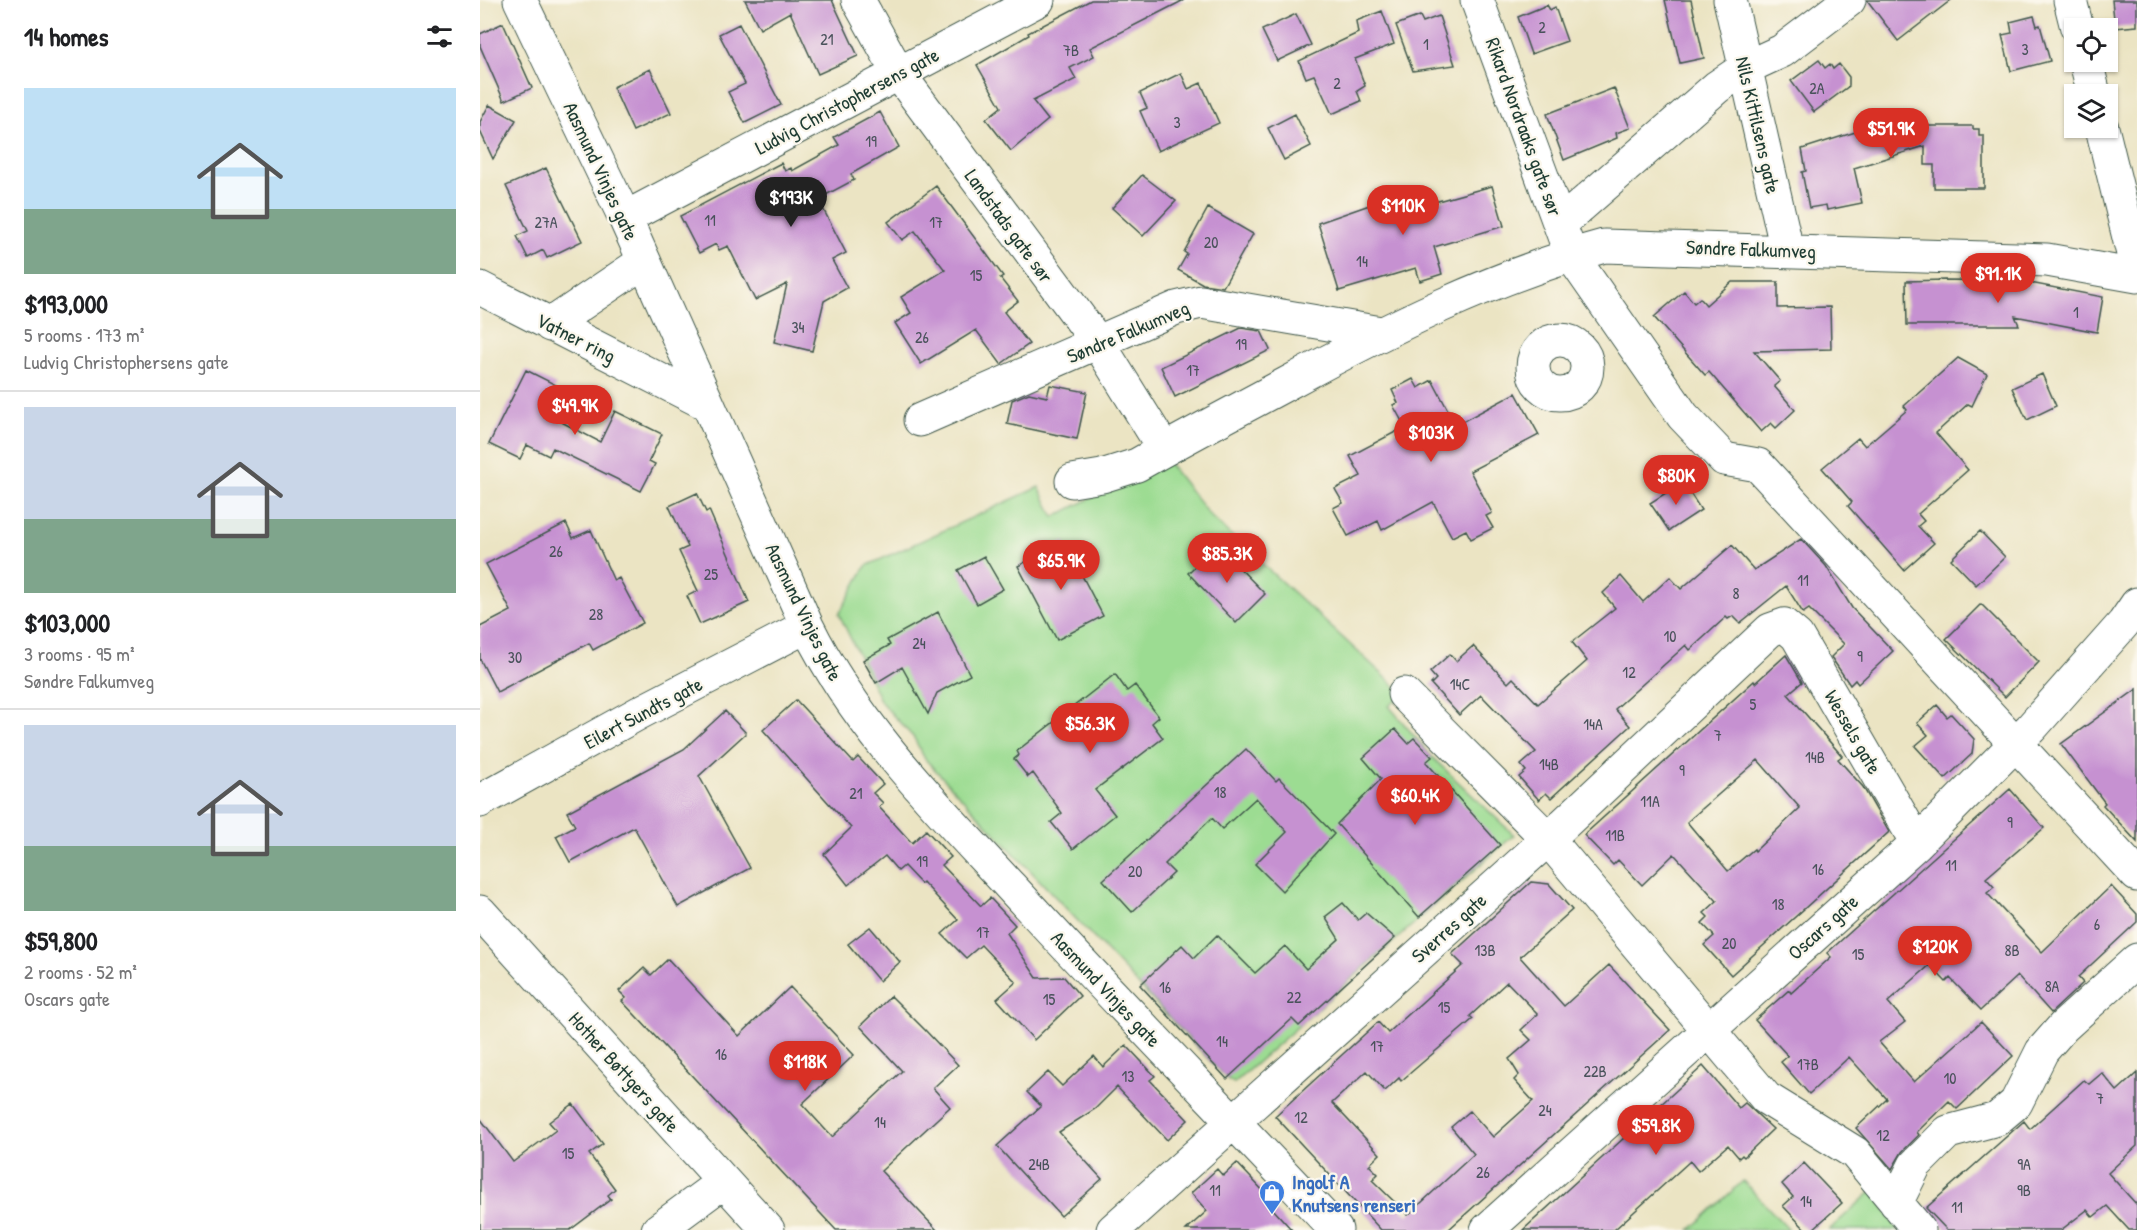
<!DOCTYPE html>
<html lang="en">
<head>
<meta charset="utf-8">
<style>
	:root { --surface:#fff; --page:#f2f2f2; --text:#202124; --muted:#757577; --line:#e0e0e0; --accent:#d93025 }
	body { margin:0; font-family:"Patrick Hand",sans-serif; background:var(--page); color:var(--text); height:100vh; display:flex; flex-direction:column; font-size:22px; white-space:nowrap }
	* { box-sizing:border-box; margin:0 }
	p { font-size:20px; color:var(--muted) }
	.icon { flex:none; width:33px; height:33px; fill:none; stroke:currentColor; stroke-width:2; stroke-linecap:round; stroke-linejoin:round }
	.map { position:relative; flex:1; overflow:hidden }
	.drawer { display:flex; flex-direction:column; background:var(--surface); width:480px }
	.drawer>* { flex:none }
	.controls { position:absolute; left:1584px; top:18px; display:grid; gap:12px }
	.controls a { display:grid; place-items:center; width:54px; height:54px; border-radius:0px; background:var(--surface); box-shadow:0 2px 4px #0004; font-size:30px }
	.price { position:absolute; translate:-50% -51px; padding:0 14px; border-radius:21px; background:var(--accent); color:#fff; font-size:20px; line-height:39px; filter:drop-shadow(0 2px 3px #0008) }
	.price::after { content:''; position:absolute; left:50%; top:36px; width:18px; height:14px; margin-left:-9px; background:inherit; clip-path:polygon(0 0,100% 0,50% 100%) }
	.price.current { background:#222; color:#fff }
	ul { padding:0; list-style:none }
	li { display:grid; align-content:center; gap:12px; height:318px; padding:0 24px }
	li+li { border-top:2px solid var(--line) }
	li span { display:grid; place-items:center; height:186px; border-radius:0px; color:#555 }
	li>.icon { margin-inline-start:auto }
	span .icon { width:108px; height:108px; fill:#fffc; stroke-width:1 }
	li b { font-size:26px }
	h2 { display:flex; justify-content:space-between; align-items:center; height:72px; padding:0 24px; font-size:26px }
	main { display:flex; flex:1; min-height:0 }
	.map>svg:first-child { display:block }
	.green { fill:#9cdc92; stroke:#5e8c63; stroke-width:1.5 }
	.building { fill:#c691d1; fill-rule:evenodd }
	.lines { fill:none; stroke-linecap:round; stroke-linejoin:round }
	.minor-casing { stroke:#3e5649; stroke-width:35 }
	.minor { stroke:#fff; stroke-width:33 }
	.labels { text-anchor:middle; stroke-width:4.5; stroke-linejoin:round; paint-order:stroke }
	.number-label { font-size:16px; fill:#49525b }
	.street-label { font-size:20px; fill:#1f3d34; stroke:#fbf7ec }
	.shop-label { font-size:20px; font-weight:bold; fill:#366cbe; stroke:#fbf7ec; text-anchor:start }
</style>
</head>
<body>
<main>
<section class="drawer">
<h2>14 homes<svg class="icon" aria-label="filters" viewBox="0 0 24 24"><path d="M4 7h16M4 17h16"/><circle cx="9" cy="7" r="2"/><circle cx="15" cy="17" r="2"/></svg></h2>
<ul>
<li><span style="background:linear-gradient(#bfe0f5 65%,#7fa58c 0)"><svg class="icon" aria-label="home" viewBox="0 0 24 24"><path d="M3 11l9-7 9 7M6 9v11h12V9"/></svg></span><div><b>$193,000</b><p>5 rooms · 173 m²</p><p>Ludvig Christophersens gate</p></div></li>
<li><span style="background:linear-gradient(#c9d6e8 60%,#7fa58c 0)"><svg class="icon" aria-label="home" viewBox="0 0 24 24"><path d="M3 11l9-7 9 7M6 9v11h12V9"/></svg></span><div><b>$103,000</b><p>3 rooms · 95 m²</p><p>Søndre Falkumveg</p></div></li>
<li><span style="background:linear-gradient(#c9d6e8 65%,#7fa58c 0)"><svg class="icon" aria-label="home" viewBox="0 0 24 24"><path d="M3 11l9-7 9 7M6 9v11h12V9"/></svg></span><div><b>$59,800</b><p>2 rooms · 52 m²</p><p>Oscars gate</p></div></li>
</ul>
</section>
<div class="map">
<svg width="1657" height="1230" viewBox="0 0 1657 1230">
	<rect width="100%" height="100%" fill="#fbf7ec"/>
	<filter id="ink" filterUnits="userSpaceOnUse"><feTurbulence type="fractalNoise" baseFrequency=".0167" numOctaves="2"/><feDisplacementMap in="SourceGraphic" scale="12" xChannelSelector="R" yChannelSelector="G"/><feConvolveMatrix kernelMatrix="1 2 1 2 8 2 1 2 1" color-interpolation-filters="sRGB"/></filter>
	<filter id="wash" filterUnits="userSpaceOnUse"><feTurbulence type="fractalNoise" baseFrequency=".008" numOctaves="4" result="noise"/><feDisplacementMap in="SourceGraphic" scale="24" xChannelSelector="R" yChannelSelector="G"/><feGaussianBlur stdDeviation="1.35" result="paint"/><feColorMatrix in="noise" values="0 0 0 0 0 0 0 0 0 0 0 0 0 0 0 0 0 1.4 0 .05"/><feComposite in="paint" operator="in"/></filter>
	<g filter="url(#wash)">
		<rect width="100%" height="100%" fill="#ebe4c3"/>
		<path class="green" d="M686 460 730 516 924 694 909 706 952 757 1034 835 754 1083 747 1079 445 759 434 738 401 702 359 614 386 566 559 487 574 517Z
			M1263 1181 1309 1230H1210Z
			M1393 1190 1418 1230H1349Z"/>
		<g id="blocks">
			<path class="building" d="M265 0H352L378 56 338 74 310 12 280 29Z
				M611 0H704L610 48 614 56 590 68 596 79 553 101 568 120 531 151 506 119 521 107 497 65 549 35 548 33Z
				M1185 0H1211L1224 58 1200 63Z
				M1387 0H1471L1418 41Z
				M1632 0H1657V26L1635 28Z
				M1067 5 1070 10 1075 7 1087 41 1051 54 1038 17Z
				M902 11 914 44 875 59 885 86 877 91 881 101 852 114 834 75 826 78 819 61 878 33 876 21Z
				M816 14 831 45 797 61 782 30Z
				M940 16 943 22 959 16 975 65 933 71 916 25Z
				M1554 16 1557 26 1560 25 1570 61 1531 71 1522 35 1532 33 1530 22Z
				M23 23 52 88 24 101 0 46V34Z
				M259 24 301 105 265 123 248 92 265 84 239 34Z
				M1339 60 1345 68 1350 64 1353 69 1359 64 1369 77V86L1334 112 1311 81Z
				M170 69 191 113 153 131 133 87Z
				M701 73 708 89 721 83 739 123 678 151 660 111 667 108 660 93Z
				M1134 88 1150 128 1136 133 1137 138 1084 160 1067 114Z
				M9 105 36 120 13 159 0 131V122Z
				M400 112 419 147 371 174 374 180 338 199 366 253 352 260 367 288 344 301 332 351 294 342 307 284 275 300 248 246 239 250 236 244 219 253 200 216 301 163 305 171 311 168 312 171 359 145 354 137Z
				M815 114 831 146 804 160 788 128Z
				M1413 120H1429V126H1493V129H1499V136H1504V188H1454V165H1445V146L1374 168 1382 203 1347 210 1346 205 1329 208 1322 172 1326 171 1322 149Z
				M66 168 102 241 67 258 63 250 48 258 37 236 48 231 26 186Z
				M662 175 696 201 663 236 632 208Z
				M456 186 523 276 520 278 538 301 524 312 549 344 521 364 496 330 441 364 415 323 431 313 421 297 465 270 435 231 422 240 408 222Z
				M1012 186 1024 226 954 247 962 274 940 281 936 268 859 291 838 223 918 195 922 211Z
				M728 208 773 234 743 287 723 284 698 270 707 254 704 252Z
				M1465 280 1540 281 1623 297 1617 332 1535 316 1539 325H1427L1426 281Z
				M1252 282H1298V308L1350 307 1351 349 1274 351 1300 381 1294 386 1315 410 1296 428 1291 423 1281 432 1229 372 1225 375 1174 317 1204 291 1214 303 1220 298 1226 305Z
				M761 328 781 331 790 350 695 397 681 367Z
				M1478 358 1507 374 1492 406 1488 404 1456 433 1488 470 1438 514 1444 521 1438 526 1454 543 1424 570 1368 506 1372 502 1342 468 1378 438 1385 446 1427 410 1424 406Z
				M46 370 76 385 62 412 120 442 135 411 182 434 169 461 175 464 161 491 73 448 69 456 47 445 40 459 9 444Z
				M1562 374 1576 406 1547 420 1532 388Z
				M933 379 938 388 952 380 976 425 1036 393 1059 435 990 471 1012 513 1006 516 1013 528 991 539 986 530 972 537 953 502 902 530 898 521 868 536 853 508 863 503 855 489 881 476 870 456 925 427 913 405 918 403 912 390Z
				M570 385 607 392 597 439 527 424 532 400 549 393 567 397Z
				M1203 482 1221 510 1189 531 1170 503Z
				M217 493 226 512 229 510 269 602 220 624 207 596 218 591 199 551 208 547 189 506Z
				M86 523 93 538 111 530 134 581 139 578 163 623 113 650 109 643 17 692 0 659V627L31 611 6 564Z
				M1500 531 1525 557 1496 585 1471 559Z
				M1321 539 1346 566 1372 608 1413 651 1378 684 1375 680 1370 685 1351 657 1364 644 1329 609 1323 613 1306 586 1260 623 1253 616 1248 619 1246 617 1210 650 1206 645 1135 709 1150 726 1071 798 1066 793 1059 800 1039 777 1046 771 1041 765 1056 752 1001 695 979 715 951 684 956 679 950 672 970 654 976 661 993 646 1028 683 1033 678 1058 704 1107 661 1092 642 1135 608 1123 593 1141 576 1163 602 1190 577 1201 589 1252 545 1274 570Z
				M584 541 623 616 577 640 538 566Z
				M737 545 785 594 756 623 708 573Z
				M504 556 523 589 497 604 478 570Z
				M1501 604 1559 662 1525 697 1466 639Z
				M458 612 490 675 457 693 448 714 422 667 396 683 383 660 410 645 407 640Z
				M1306 655 1322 682 1308 694 1362 756 1358 759 1383 787 1409 832 1251 975 1224 945 1234 936 1222 923 1228 917 1224 913 1237 901 1194 854 1162 885 1138 860 1133 865 1104 835 1274 681 1275 683ZM1278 760 1320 808 1275 851 1274 849 1248 871 1207 822Z
				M635 674 647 691 655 685 679 717 672 723 683 738 615 790 635 815 593 849 571 822 582 813 553 773 548 777 534 759 539 755 537 751Z
				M1657 689V842L1623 805 1625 803 1581 744Z
				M316 700 373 762 378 757 403 784 393 793 403 803 399 807 432 843 446 830 471 857 462 865 481 885 501 906 510 898 535 925 527 933 557 978 584 977 600 996 554 1040 517 999 536 982 501 945 486 958 462 934 478 920 443 882 441 884 424 866 418 871 405 856 368 885 344 854 371 828 283 730Z
				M1457 705 1467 717 1471 714 1494 739 1492 754 1465 779 1435 746 1448 735 1437 723Z
				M245 711 266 733 219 776 270 868 198 907 154 827 90 862 76 836 95 826 87 812 204 749Z
				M915 729 928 743 934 738 952 757 946 762 1020 845 939 917 857 824 901 779 883 758Z
				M766 749 796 781 799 778 854 834 802 891 775 864 807 832 776 798 742 829 732 818 685 864 694 873 652 912 623 880Z
				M1530 789 1564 828 1506 878 1514 887 1507 893 1562 952 1631 886 1657 914V922L1598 977 1603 983 1571 1013 1538 976 1501 1010 1470 978 1466 982 1450 965 1408 1002 1425 1022 1399 1042 1434 1082 1501 1022 1533 1056 1477 1109 1469 1101 1437 1132 1439 1135 1422 1152 1412 1169 1376 1128 1407 1099 1369 1057 1329 1094 1301 1062 1308 1056 1275 1020 1309 990 1311 993 1351 957 1347 953Z
				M1051 882 1069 884 1092 910 1040 957 1084 1006 1129 965 1190 1030 968 1230H901L795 1116 898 1022 908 1033 983 965 972 954ZM1027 982 1058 1014 1041 1030 1051 1040 1029 1059 1039 1075 1034 1080 1053 1101 1013 1137 990 1111 971 1127 994 1154 928 1215 892 1180 898 1174 889 1165 900 1154 852 1103 887 1071 905 1091 919 1078 921 1081 993 1019 990 1016Z
				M863 903 878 920 886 913 915 938 819 1026 812 1019 747 1079 660 985 702 945 714 958 737 935 775 973 805 946 826 969 859 939 845 917Z
				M390 927 420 962 399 981 368 944Z
				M188 959 259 1036 310 987 374 1055 322 1104 352 1137 422 1071 380 1026 411 996 445 1030 478 1065 453 1088 470 1107 401 1171 457 1230H356L142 1001 146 998 139 991 164 968 171 975Z
				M646 1045 675 1076 670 1080 708 1120 687 1140 637 1087 615 1109 579 1132 622 1179 581 1216 517 1146 561 1106 547 1092 568 1072 582 1086 614 1056 623 1067Z
				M1223 1066 1259 1108 1265 1103 1293 1129 1264 1157 1262 1155 1259 1158 1248 1145 1218 1171 1210 1161 1134 1230H1043Z
				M1622 1073 1637 1091 1657 1073V1146L1628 1173 1657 1205V1230H1649L1627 1206 1613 1217 1607 1210 1581 1230H1467L1446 1208 1544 1121 1550 1129 1604 1080 1609 1084Z
				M93 1104 123 1144 109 1154 135 1189 128 1195 131 1199 90 1230H0V1118L33 1162 76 1130 69 1122Z
				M757 1163 786 1194 782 1197 812 1230H706L727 1211 711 1193 737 1169 743 1176Z
				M1324 1163 1362 1203 1332 1230H1326L1303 1206 1313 1197 1302 1184Z"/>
		</g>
	</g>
	<g filter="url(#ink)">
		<use href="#blocks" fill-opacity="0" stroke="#3e5649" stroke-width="1.5"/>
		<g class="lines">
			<defs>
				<path id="minor" d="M40 0 145 218 327 626C377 727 455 805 531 887 638 1003 748 1115 856 1230
					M378 0 419 74 619 344 684 449
					M997 0 1091 255 1203 416 1244 459 1278 465 1657 875
					M1250 0 1307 250
					M1590 0 1597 28
					M1606 62 1614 94
					M1622 128 1657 270
					M145 218 558 0
					M1080 224 1237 87 1265 68 1302 51 1369 0
					M0 288 225 403
					M70 325 163 262
					M1053 367a27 27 0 1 1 54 0a27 27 0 1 1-54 0Z
					M440 420 696 308 721 302 901 333
					M592 481 622 476 657 465C706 437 756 411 806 384 907 329 1013 276 1124 246L1567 260 1657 276
					M924 694 1068 839 1286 1098 1375 1153 1439 1230
					M0 801 159 713 327 626
					M0 912 288 1230
					M1416 1203 1435 1165 1468 1132 1517 1119 1536 1103 1562 1051 1583 1027 1657 960
					M178 1230 243 1182
					M633 1230 1068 839 1290 630 1304 625 1317 636 1437 843
					M1007 1230 1437 843 1551 728 1644 623 1657 604"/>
			</defs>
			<use href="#minor" class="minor-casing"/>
			<use href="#minor" class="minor"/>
		</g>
	</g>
	<defs>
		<symbol id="shop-pin" viewBox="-11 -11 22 30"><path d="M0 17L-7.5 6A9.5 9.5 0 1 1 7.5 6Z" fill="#3f7fe0" stroke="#fbf7ec"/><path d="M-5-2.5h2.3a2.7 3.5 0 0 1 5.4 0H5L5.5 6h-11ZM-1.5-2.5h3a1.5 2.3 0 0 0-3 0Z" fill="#fff"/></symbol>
	</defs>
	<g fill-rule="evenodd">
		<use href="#shop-pin" x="777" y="1178" width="30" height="40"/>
	</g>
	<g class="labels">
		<g class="number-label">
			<text x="1062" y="33">2</text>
			<text x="347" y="45">21</text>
			<text x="946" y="50">1</text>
			<text x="1545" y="55">3</text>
			<text x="591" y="56">7B</text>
			<text x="857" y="89">2</text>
			<text x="1337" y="94">2A</text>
			<text x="697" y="128">3</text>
			<text x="391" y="147">19</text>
			<text x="230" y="226">11</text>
			<text x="66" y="228">27A</text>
			<text x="456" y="228">17</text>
			<text x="731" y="248">20</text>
			<text x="882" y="267">14</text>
			<text x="496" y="281">15</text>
			<text x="1596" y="318">1</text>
			<text x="318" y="333">34</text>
			<text x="442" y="343">26</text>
			<text x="761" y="350">19</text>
			<text x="713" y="376">17</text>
			<text x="76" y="557">26</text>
			<text x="231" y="580">25</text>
			<text x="1323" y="586">11</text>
			<text x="1256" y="599">8</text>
			<text x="116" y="620">28</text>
			<text x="1190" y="642">10</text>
			<text x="439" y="649">24</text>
			<text x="1380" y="662">9</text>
			<text x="35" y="663">30</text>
			<text x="1149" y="678">12</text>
			<text x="980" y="690">14C</text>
			<text x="1273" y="710">5</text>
			<text x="1113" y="730">14A</text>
			<text x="1238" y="741">7</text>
			<text x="1335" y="763">14B</text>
			<text x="1069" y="770">14B</text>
			<text x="1202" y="776">9</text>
			<text x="740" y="798">18</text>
			<text x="376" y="799">21</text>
			<text x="1170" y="807">11A</text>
			<text x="1530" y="828">9</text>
			<text x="1135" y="841">11B</text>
			<text x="442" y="867">19</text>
			<text x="1471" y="871">11</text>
			<text x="1338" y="875">16</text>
			<text x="655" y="877">20</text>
			<text x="1298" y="910">18</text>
			<text x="1617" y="930">6</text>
			<text x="503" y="938">17</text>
			<text x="1249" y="949">20</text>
			<text x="1005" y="956">13B</text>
			<text x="1532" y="956">8B</text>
			<text x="1378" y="960">15</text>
			<text x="1572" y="992">8A</text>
			<text x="685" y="993">16</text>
			<text x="814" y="1003">22</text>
			<text x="569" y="1005">15</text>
			<text x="964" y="1013">15</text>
			<text x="742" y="1047">14</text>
			<text x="897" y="1052">17</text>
			<text x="241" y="1060">16</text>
			<text x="1328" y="1070">17B</text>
			<text x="1115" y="1077">22B</text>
			<text x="648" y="1082">13</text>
			<text x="1470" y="1084">10</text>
			<text x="1620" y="1104">7</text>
			<text x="1065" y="1116">24</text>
			<text x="821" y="1123">12</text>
			<text x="400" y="1128">14</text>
			<text x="1403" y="1141">12</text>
			<text x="88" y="1159">15</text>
			<text x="559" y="1170">24B</text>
			<text x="1544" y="1170">9A</text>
			<text x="1003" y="1178">26</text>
			<text x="735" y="1196">11</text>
			<text x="1544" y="1196">9B</text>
			<text x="1326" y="1207">14</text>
			<text x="1477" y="1213">11</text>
		</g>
		<g class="street-label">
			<text transform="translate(367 101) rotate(-28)" y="7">Ludvig Christophersens gate</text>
			<text transform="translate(1278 125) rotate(77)" y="7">Nils Kittilsens gate</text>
			<text transform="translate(1044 127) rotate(70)" y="7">Rikard Nordraaks gate sør</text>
			<text transform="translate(121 171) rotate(65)" y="7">Aasmund Vinjes gate</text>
			<text transform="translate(529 226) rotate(54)" y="7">Landstads gate sør</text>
			<text transform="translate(1271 249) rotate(2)" y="7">Søndre Falkumveg</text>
			<text transform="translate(648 332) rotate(-23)" y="7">Søndre Falkumveg</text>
			<text transform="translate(96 338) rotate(27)" y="7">Vatner ring</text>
			<text transform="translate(324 612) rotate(64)" y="7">Aasmund Vinjes gate</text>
			<text transform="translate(163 713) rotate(-28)" y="7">Eilert Sundts gate</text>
			<text transform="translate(1373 732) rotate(60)" y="7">Wessels gate</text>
			<text transform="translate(1343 927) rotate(-42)" y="7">Oscars gate</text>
			<text transform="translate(969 928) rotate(-42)" y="7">Sverres gate</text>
			<text transform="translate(626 989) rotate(47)" y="7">Aasmund Vinjes gate</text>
			<text transform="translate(144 1072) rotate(48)" y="7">Hother Bøttgers gate</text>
		</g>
		<g class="shop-label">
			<text x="812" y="1189">Ingolf A<tspan x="812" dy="23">Knutsens renseri</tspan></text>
		</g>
	</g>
</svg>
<div class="controls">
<a><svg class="icon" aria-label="locate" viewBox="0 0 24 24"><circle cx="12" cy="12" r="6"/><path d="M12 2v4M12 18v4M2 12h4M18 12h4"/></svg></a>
<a><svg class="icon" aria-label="layers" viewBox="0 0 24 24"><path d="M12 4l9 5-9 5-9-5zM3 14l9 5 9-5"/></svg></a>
</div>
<b class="price" style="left:1411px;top:159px">$51.9K</b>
<b class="price current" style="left:311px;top:228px">$193K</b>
<b class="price" style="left:923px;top:236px">$110K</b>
<b class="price" style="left:1518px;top:304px">$91.1K</b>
<b class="price" style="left:95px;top:436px">$49.9K</b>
<b class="price" style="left:951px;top:463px">$103K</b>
<b class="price" style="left:1196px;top:506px">$80K</b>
<b class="price" style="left:747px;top:584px">$85.3K</b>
<b class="price" style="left:581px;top:591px">$65.9K</b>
<b class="price" style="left:610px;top:754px">$56.3K</b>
<b class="price" style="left:935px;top:826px">$60.4K</b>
<b class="price" style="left:1455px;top:977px">$120K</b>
<b class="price" style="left:325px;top:1092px">$118K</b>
<b class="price" style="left:1176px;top:1156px">$59.8K</b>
</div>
</main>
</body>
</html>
